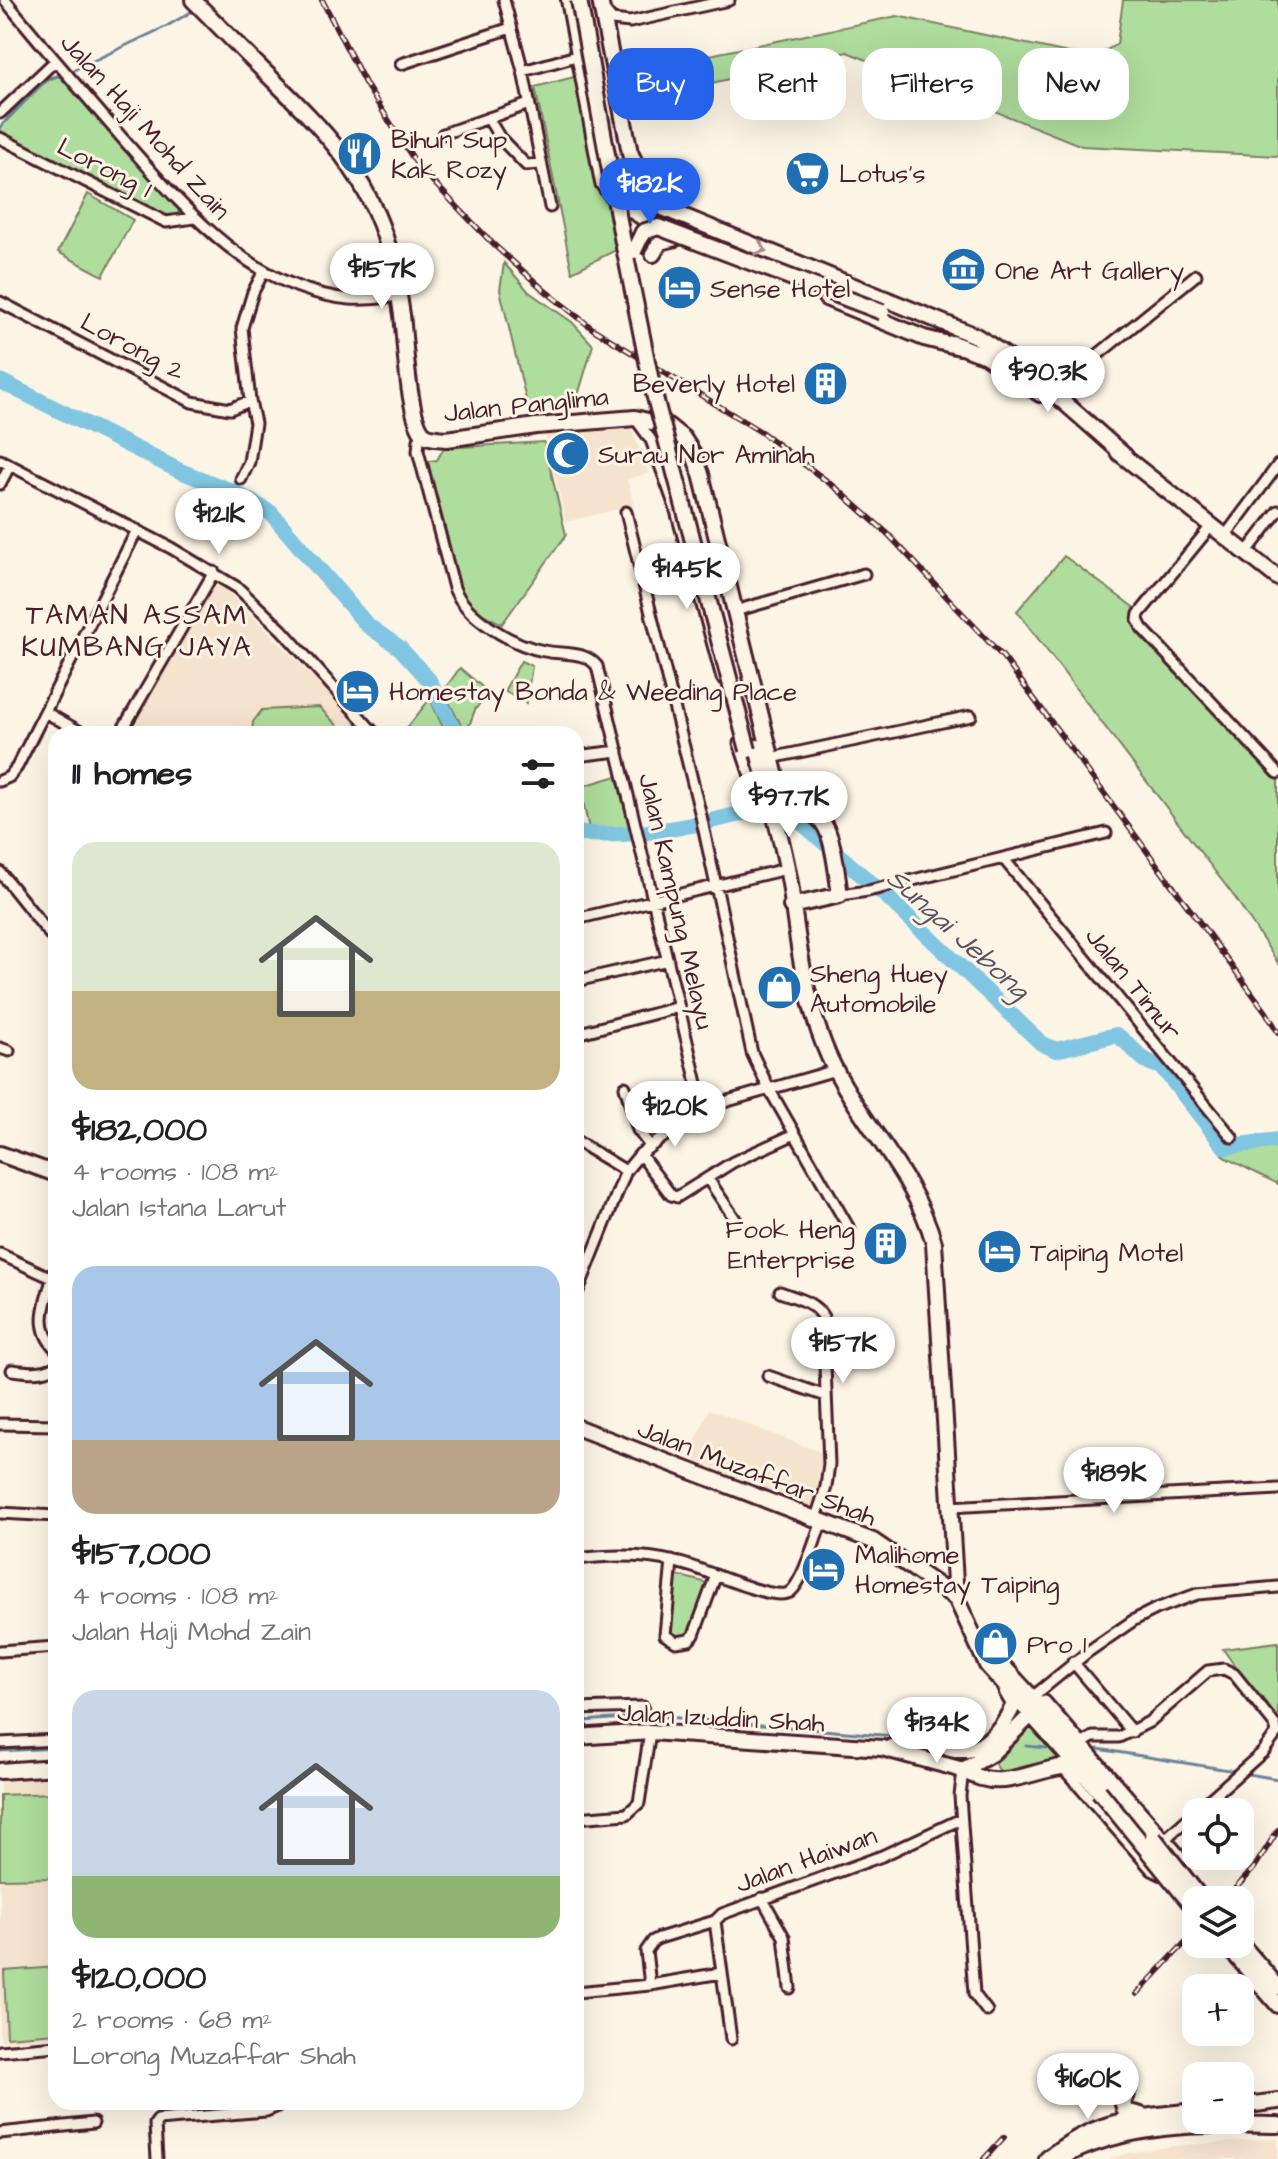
<!DOCTYPE html>
<html lang="en">
<head>
<meta charset="utf-8">
<style>
	:root { --surface:#fff; --page:#f6f6f6; --text:#202124; --muted:#757577; --accent:#2563eb }
	body { margin:0; font-family:"Architects Daughter",sans-serif; background:var(--page); color:var(--text); height:100vh; display:flex; flex-direction:column; font-size:30px; white-space:nowrap }
	* { box-sizing:border-box; margin:0 }
	p { font-size:26px; color:var(--muted) }
	.icon { flex:none; width:44px; height:44px; fill:none; stroke:currentColor; stroke-width:2; stroke-linecap:round; stroke-linejoin:round }
	.map { position:relative; flex:1; overflow:hidden }
	.panel { position:absolute; left:48px; top:726px; width:536px; height:1384px; display:flex; flex-direction:column; background:var(--surface); border-radius:24px; box-shadow:0 8px 32px #0002 }
	.panel>* { flex:none }
	.hud { position:absolute; left:608px; top:48px; width:550px; height:72px; display:flex; gap:16px }
	.buttons { position:absolute; left:1182px; top:1798px; display:grid; gap:16px }
	.buttons a { display:grid; place-items:center; width:72px; height:72px; border-radius:16px; background:var(--surface); box-shadow:0 8px 32px #0002; font-size:40px }
	.price { position:absolute; translate:-50% -68px; padding:0 18px; border-radius:28px; background:#fff; color:#222; font-size:26px; line-height:52px; filter:drop-shadow(0 2px 4px #0008) }
	.price::after { content:''; position:absolute; left:50%; top:48px; width:24px; height:18px; margin-left:-12px; background:inherit; clip-path:polygon(0 0,100% 0,50% 100%) }
	.price.selected { background:var(--accent); color:#fff }
	ul { padding:0; list-style:none }
	li { display:grid; align-content:center; gap:16px; height:424px; padding:0 24px }
	li span { display:grid; place-items:center; height:248px; border-radius:24px; color:#555 }
	li>.icon { margin-inline-start:auto }
	span .icon { width:144px; height:144px; fill:#fffc; stroke-width:1 }
	li b { font-size:34px }
	h2 { display:flex; justify-content:space-between; align-items:center; height:96px; padding:0 24px; font-size:34px }
	.pill { padding:0 28px; border-radius:24px; background:var(--surface); box-shadow:0 8px 32px #0002; font-size:28px; line-height:72px }
	.pill.selected { background:var(--accent); color:#fff }
	.map>svg:first-child { display:block }
	.built { fill:#f6e3ce }
	.green { fill:#afdd9d; stroke:#7c7e64; stroke-width:2 }
	.lines { fill:none; stroke-linecap:round; stroke-linejoin:round }
	.stream { stroke:#6a8398; stroke-width:3 }
	.river { stroke:#80c5e1; stroke-width:16 }
	.street-casing { stroke:#4a1f2b; stroke-width:15 }
	.secondary-casing { stroke:#4a1f2b; stroke-width:20 }
	.street { stroke:#fcf5e5; stroke-width:9 }
	.secondary { stroke:#fcf5e5; stroke-width:14 }
	.rail-casing { stroke:#4a1f2b; stroke-width:6 }
	.rail { stroke:#fcf5e5; stroke-width:3; stroke-dasharray:9; stroke-linecap:butt }
	.secondary-bridge-casing { stroke:#4a1f2b; stroke-width:20; stroke-linecap:butt }
	.secondary-bridge { stroke:#fcf5e5; stroke-width:14 }
	.oneway { stroke:#a38a88 }
	.labels { text-anchor:middle; stroke-width:6; stroke-linejoin:round; paint-order:stroke }
	.street-label { font-size:26px; fill:#4a1f2b; stroke:#fcf5e5 }
	.poi-label { font-size:26px; fill:#4a1f2b; stroke:#fcf5e5; text-anchor:start }
	.neighbourhood-label { font-size:28px; letter-spacing:2px; fill:#4a1f2b; stroke:#fcf5e5 }
	.water-label { font-size:28px; font-style:italic; fill:#5a5162; stroke:#fcf5e5 }
</style>
</head>
<body>
<div class="map">
<svg width="1278" height="2159" viewBox="0 0 1278 2159">
	<rect width="100%" height="100%" fill="#fcf5e5"/>
	<filter id="ink" filterUnits="userSpaceOnUse"><feTurbulence type="fractalNoise" baseFrequency=".0125" numOctaves="2"/><feDisplacementMap in="SourceGraphic" scale="16" xChannelSelector="R" yChannelSelector="G"/><feConvolveMatrix kernelMatrix="1 2 1 2 8 2 1 2 1" color-interpolation-filters="sRGB"/></filter>
	<g filter="url(#ink)">
		<path class="built" d="M629 422 649 473 627 479 634 505 566 522 544 431Z
			M214 585 221 586 256 619 369 734H123Z
			M709 1409 835 1458 815 1508 689 1458Z
			M56 1771V2037L0 2041V1774Z
			M1278 2138V2159H1109L1127 2153 1174 2146Z"/>
		<path class="green" d="M1123 0H1278V156L1082 146 847 52 642 99 638 70 897 16 1092 58 1117 44Z
			M59 76 179 208 178 215 168 217 161 214 0 131C6 114 42 80 59 76Z
			M578 76 618 249 572 272 535 87Z
			M88 194 133 220 103 276 58 252Z
			M504 263 529 292 572 322 593 345 577 399 528 408 500 290Z
			M544 442 566 535 502 624 465 605 428 461 437 460 444 448Z
			M1064 556 1136 609 1133 615 1136 626 1278 776V963L1236 899 1017 611Z
			M521 661 532 666 526 703 504 691Z
			M460 668 488 692 475 710 466 734 443 691Z
			M430 699 446 734H402Z
			M319 707 346 734H252L253 722 262 710Z
			M620 775 635 829 607 831 589 829 580 787Z
			M1278 1142V1184L1224 1157 1219 1150Z
			M676 1575 704 1582 707 1589 694 1629 685 1639 669 1636Z
			M1278 1642V1727L1223 1649Z
			M1033 1725 1064 1761C1042 1762 1020 1777 1000 1771L995 1764Z
			M56 1793V1878L0 1879V1795Z
			M56 1967V2033L7 2037 4 1971Z"/>
		<g class="lines">
			<path class="stream" d="M72 71 167 26 191 12
				M0 127 48 78 58 76
				M583 1721 654 1716 906 1737
				M946 1740 970 1742
				M1026 1746 1047 1748
				M1098 1749 1235 1771
				M0 1751 56 1748
				M1242 1773 1278 1779"/>
			<path class="river" d="M0 381 180 471 234 492 271 513 367 625 400 648 429 680 456 734
				M576 833C643 840 715 821 780 804L888 898 1041 1043 1056 1050 1116 1035C1134 1045 1139 1063 1161 1066L1225 1147 1278 1140"/>
			<defs>
				<path id="street" d="M5 0C43 47 83 93 123 139 184 208 251 290 350 299 366 300 382 298 398 296
					M504 0 523 71 550 207
					M604 10 612 20 630 22 729 0
					M401 64 511 28
					M523 71 580 55
					M0 113 55 61
					M488 118 500 138 526 165 541 164
					M443 134 529 104
					M0 138 166 222 194 218
					M0 302 192 402 230 409 250 401
					M1052 392 1196 275
					M635 418 651 440 675 507 722 678
					M423 433 419 440 418 451 454 588C466 618 513 645 544 651 563 655 584 650 597 666L703 1108
					M0 460 171 548 238 588 282 630 375 734
					M241 479 249 462 255 423 250 401 242 328 253 292 264 271
					M0 484 10 465
					M626 512 701 816 752 1053 768 1087 850 1230
					M1212 525 1139 614 1138 620 1142 628 1278 773
					M1226 535 1278 465
					M1246 553 1278 511
					M735 611 864 574
					M45 712 84 734
					M120 734 214 572
					M739 743 751 779 757 786
					M576 756 618 751
					M771 758 971 716
					M0 781 9 777 17 767 137 530
					M1003 858 1232 1137
					M0 872 56 942
					M840 895 868 891 1106 833
					M576 919 786 869
					M576 981 668 960
					M576 1034 679 1007
					M0 1048 9 1051
					M625 1087 638 1130 650 1146
					M576 1141 626 1171
					M640 1154 671 1195 677 1197 733 1162 795 1134
					M708 1179 737 1222
					M0 1254 56 1280
					M52 1280C44 1306 35 1328 56 1349
					M780 1292C796 1298 814 1301 823 1317L829 1464 826 1487 816 1518
					M576 1296 626 1171 640 1154 703 1108 836 1070
					M12 1370C27 1372 42 1374 56 1366
					M768 1376 826 1396
					M0 1424 56 1425
					M949 1507 1278 1489
					M0 1513 56 1516
					M576 1559C616 1554 654 1554 693 1567 712 1573 772 1600 788 1593 802 1587 816 1536 822 1521
					M672 1561 665 1635 676 1642 689 1640 694 1635 716 1575
					M0 1651 56 1647
					M1073 1662 1132 1732
					M576 1683 582 1737
					M1030 1699 1089 1651 1134 1620 1156 1609 1197 1594 1278 1587
					M1045 1701 1179 1854 1181 1861 1175 1871 1162 1875 1152 1870 1064 1769
					M576 1709 643 1707
					M0 1743 56 1740
					M1083 1743 1093 1737H1119L1149 1722 1208 1671 1224 1669 1234 1674 1275 1725 1277 1733 1263 1752 1165 1839
					M963 1770 960 1796 974 1994 987 2011
					M576 1818 627 1814 639 1803 650 1732
					M762 1898 784 1937 790 1988
					M650 1985 646 1951 653 1941 659 1938 715 1921
					M576 1992 650 1985 721 1973
					M731 2039 715 1921 722 1914 882 1856 961 1819
					M0 2051 56 2046
					M0 2133 93 2123
					M157 2159 155 2124 158 2120 266 2111 278 2106 277 2102"/>
				<path id="secondary" d="M193 0C219 26 244 52 270 77 325 131 368 174 389 250 395 271 399 294 402 315 405 339 408 420 424 434 430 439 439 438 447 439L536 426 635 418 668 426 683 438 694 455 701 474 775 773C789 807 801 799 822 822 834 835 837 877 840 895L791 906
					M569 0 603 183 617 201 663 230
					M600 0 631 158
					M630 152 644 184 663 208 976 336C1030 369 1077 414 1125 456
					M636 178 646 221
					M653 254 660 242 676 238
					M826 298 924 338 960 347
					M952 343 986 356 1040 394
					M1118 452 1278 578
					M757 747C768 794 784 842 791 890 798 946 806 1005 829 1057 859 1122 914 1172 934 1243L956 1598 987 1665 1099 1791
					M0 1154 56 1174
					M576 1427 873 1541 956 1598
					M979 1640 1061 1729 1153 1837
					M576 1737 650 1732 882 1748 963 1770 991 1754 1039 1707
					M891 1747C899 1745 907 1743 915 1742 932 1742 949 1750 966 1750 987 1749 1006 1722 1014 1704L1007 1692
					M963 1770C999 1792 1024 1773 1061 1767H1068L1080 1774
					M0 1771 56 1767
					M1240 1943 1278 1987
					M1226 1944 1278 2005
					M1128 2089 1123 2104 1125 2111 1141 2115
					M1240 2106 1278 2101
					M1047 2159C1095 2119 1137 2117 1196 2111
					M1059 2159C1125 2122 1205 2124 1278 2125"/>
			</defs>
			<use href="#street" class="street-casing"/>
			<use href="#secondary" class="secondary-casing"/>
			<use href="#street" class="street"/>
			<use href="#secondary" class="secondary"/>
			<defs>
				<path id="rail" d="M322 0 366 85 418 166 494 245 543 289 593 329 761 432 836 488 888 534 1003 657 1266 1012 1278 1032
					M1225 1900 1254 1868 1278 1830
					M1137 1994 1196 1931
					M984 2159 1004 2137"/>
			</defs>
			<use href="#rail" class="rail-casing"/>
			<use href="#rail" class="rail"/>
			<defs>
				<path id="secondary-bridge" d="M579 0 622 237 652 386 748 750
					M634 251 643 232 658 227 882 312
					M1099 1791 1196 1910
					M1153 1837 1202 1900"/>
			</defs>
			<use href="#secondary-bridge" class="secondary-bridge-casing"/>
			<use href="#secondary-bridge" class="secondary-bridge"/>
		</g>
		<defs><path id="oneway-chevron" d="M-2-3.5L2.5 0L-2 3.5" fill="none" stroke-width="1.6" stroke-linecap="round" stroke-linejoin="round" transform="scale(2)"/></defs>
		<use class="oneway" href="#oneway-chevron" transform="translate(761 249) rotate(21)"/>
	</g>
	<defs>
		<symbol id="restaurant-disc" viewBox="-11 -11 22 22"><circle r="9.5" fill="#1f6fb2" stroke="#fcf5e5"/><path d="M-5-6h1v4h1v-4h1v4h1v-4h1v5L-1.5 .5V6h-2V.5L-5-1ZM5-6V6H3V1.5H1.5Q1.5-4 5-6Z" fill="#fff"/></symbol>
		<symbol id="supermarket-disc" viewBox="-11 -11 22 22"><circle r="9.5" fill="#1f6fb2" stroke="#fcf5e5"/><path d="M-6-5.5h2.5l.6 2H6L4.5 2H-2.5L-4.4-4H-6ZM-1.5 3.2a1.3 1.3 0 1 0 .1 0ZM3 3.2a1.3 1.3 0 1 0 .1 0Z" fill="#fff"/></symbol>
		<symbol id="museum-disc" viewBox="-11 -11 22 22"><circle r="9.5" fill="#1f6fb2" stroke="#fcf5e5"/><path d="M0-6L6-3V-2H-6V-3ZM-5-1h2V3h-2ZM-1-1h2V3h-2ZM3-1h2V3H3ZM-6 4H6V6H-6Z" fill="#fff"/></symbol>
		<symbol id="hotel-disc" viewBox="-11 -11 22 22"><circle r="9.5" fill="#1f6fb2" stroke="#fcf5e5"/><path d="M-6-4.5h1.5V1H6V5H4.5V3h-9V5H-6ZM-4 0a1.8 1.8 0 1 1 3.6 0ZM.5 0V-2.5h3Q6-2.5 6 0Z" fill="#fff"/></symbol>
		<symbol id="building-disc" viewBox="-11 -11 22 22"><circle r="9.5" fill="#1f6fb2" stroke="#fcf5e5"/><path d="M-4-6H4V6H1V3H-1V6H-4ZM-2.5-4.3h1.7v1.8h-1.7ZM.8-4.3h1.7v1.8H.8ZM-2.5-1h1.7V.8h-1.7ZM.8-1h1.7V.8H.8Z" fill="#fff"/></symbol>
		<symbol id="mosque-disc" viewBox="-11 -11 22 22"><circle r="9.5" fill="#1f6fb2" stroke="#fcf5e5"/><path d="M3.5-4.9A6 6 0 1 0 3.5 4.9A5 5 0 1 1 3.5-4.9Z" fill="#fff"/></symbol>
		<symbol id="shop-disc" viewBox="-11 -11 22 22"><circle r="9.5" fill="#1f6fb2" stroke="#fcf5e5"/><path d="M-5-2.5h2.3a2.7 3.5 0 0 1 5.4 0H5L5.5 6h-11ZM-1.5-2.5h3a1.5 2.3 0 0 0-3 0Z" fill="#fff"/></symbol>
	</defs>
	<g fill-rule="evenodd">
		<use href="#restaurant-disc" x="334" y="128" width="51" height="51"/>
		<use href="#supermarket-disc" x="782" y="148" width="51" height="51"/>
		<use href="#museum-disc" x="938" y="244" width="51" height="51"/>
		<use href="#hotel-disc" x="654" y="262" width="51" height="51"/>
		<use href="#building-disc" x="800" y="358" width="51" height="51"/>
		<use href="#mosque-disc" x="542" y="428" width="51" height="51"/>
		<use href="#hotel-disc" x="332" y="666" width="51" height="51"/>
		<use href="#shop-disc" x="754" y="962" width="51" height="51"/>
		<use href="#building-disc" x="860" y="1218" width="51" height="51"/>
		<use href="#hotel-disc" x="974" y="1226" width="51" height="51"/>
		<use href="#hotel-disc" x="798" y="1544" width="51" height="51"/>
		<use href="#shop-disc" x="970" y="1618" width="51" height="51"/>
	</g>
	<g class="labels">
		<g class="street-label">
			<text transform="translate(146 126) rotate(48)" y="9">Jalan Haji Mohd Zain</text>
			<text transform="translate(105 167) rotate(27)" y="9">Lorong 1</text>
			<text transform="translate(133 346) rotate(28)" y="9">Lorong 2</text>
			<text transform="translate(526 404) rotate(-6)" y="9">Jalan Panglima</text>
			<text transform="translate(677 901) rotate(77)" y="9">Jalan Kampung Melayu</text>
			<text transform="translate(1134 983) rotate(51)" y="9">Jalan Timur</text>
			<text transform="translate(757 1472) rotate(21)" y="9">Jalan Muzaffar Shah</text>
			<text transform="translate(721 1717) rotate(3)" y="9">Jalan Izuddin Shah</text>
			<text transform="translate(806 1859) rotate(-20)" y="9">Jalan Haiwan</text>
		</g>
		<g class="poi-label">
			<text x="391" y="148">Bihun Sup<tspan x="391" dy="30">Kak Rozy</tspan></text>
			<text x="839" y="182">Lotus's</text>
			<text x="995" y="279">One Art Gallery</text>
			<text x="710" y="297">Sense Hotel</text>
			<text x="795" y="392" text-anchor="end">Beverly Hotel</text>
			<text x="598" y="463">Surau Nor Aminah</text>
			<text x="389" y="700">Homestay Bonda &amp; Weeding Place</text>
			<text x="810" y="982">Sheng Huey<tspan x="810" dy="30">Automobile</tspan></text>
			<text x="855" y="1238" text-anchor="end">Fook Heng<tspan x="855" dy="30">Enterprise</tspan></text>
			<text x="1030" y="1261">Taiping Motel</text>
			<text x="855" y="1563">Malihome<tspan x="855" dy="30">Homestay Taiping</tspan></text>
			<text x="1027" y="1653">Pro 1</text>
		</g>
		<g class="neighbourhood-label">
			<text x="137" y="624">TAMAN ASSAM<tspan x="137" dy="32">KUMBANG JAYA</tspan></text>
		</g>
		<g class="water-label">
			<text transform="translate(959 933) rotate(42)" y="10">Sungai Jebong</text>
		</g>
	</g>
</svg>
<div class="buttons">
<a><svg class="icon" aria-label="locate" viewBox="0 0 24 24"><circle cx="12" cy="12" r="6"/><path d="M12 2v4M12 18v4M2 12h4M18 12h4"/></svg></a>
<a><svg class="icon" aria-label="layers" viewBox="0 0 24 24"><path d="M12 4l9 5-9 5-9-5zM3 14l9 5 9-5"/></svg></a>
<a>+</a>
<a>−</a>
</div>
<b class="price selected" style="left:650px;top:226px">$182K</b>
<b class="price" style="left:382px;top:311px">$157K</b>
<b class="price" style="left:1048px;top:414px">$90.3K</b>
<b class="price" style="left:219px;top:556px">$121K</b>
<b class="price" style="left:687px;top:611px">$145K</b>
<b class="price" style="left:789px;top:839px">$97.7K</b>
<b class="price" style="left:675px;top:1149px">$120K</b>
<b class="price" style="left:843px;top:1385px">$157K</b>
<b class="price" style="left:1114px;top:1515px">$189K</b>
<b class="price" style="left:937px;top:1765px">$134K</b>
<b class="price" style="left:1088px;top:2121px">$160K</b>
<div class="hud">
<a class="pill selected">Buy</a>
<a class="pill">Rent</a>
<a class="pill">Filters</a>
<a class="pill">New</a>
</div>
<section class="panel">
<h2>11 homes<svg class="icon" aria-label="filters" viewBox="0 0 24 24"><path d="M4 7h16M4 17h16"/><circle cx="9" cy="7" r="2"/><circle cx="15" cy="17" r="2"/></svg></h2>
<ul>
<li><span style="background:linear-gradient(#dfe7d0 60%,#c2b280 0)"><svg class="icon" aria-label="home" viewBox="0 0 24 24"><path d="M3 11l9-7 9 7M6 9v11h12V9"/></svg></span><div><b>$182,000</b><p>4 rooms · 108 m²</p><p>Jalan Istana Larut</p></div></li>
<li><span style="background:linear-gradient(#a9c7e8 70%,#b9a48a 0)"><svg class="icon" aria-label="home" viewBox="0 0 24 24"><path d="M3 11l9-7 9 7M6 9v11h12V9"/></svg></span><div><b>$157,000</b><p>4 rooms · 108 m²</p><p>Jalan Haji Mohd Zain</p></div></li>
<li><span style="background:linear-gradient(#c9d6e8 75%,#8fb573 0)"><svg class="icon" aria-label="home" viewBox="0 0 24 24"><path d="M3 11l9-7 9 7M6 9v11h12V9"/></svg></span><div><b>$120,000</b><p>2 rooms · 68 m²</p><p>Lorong Muzaffar Shah</p></div></li>
</ul>
</section>
</div>
</body>
</html>
